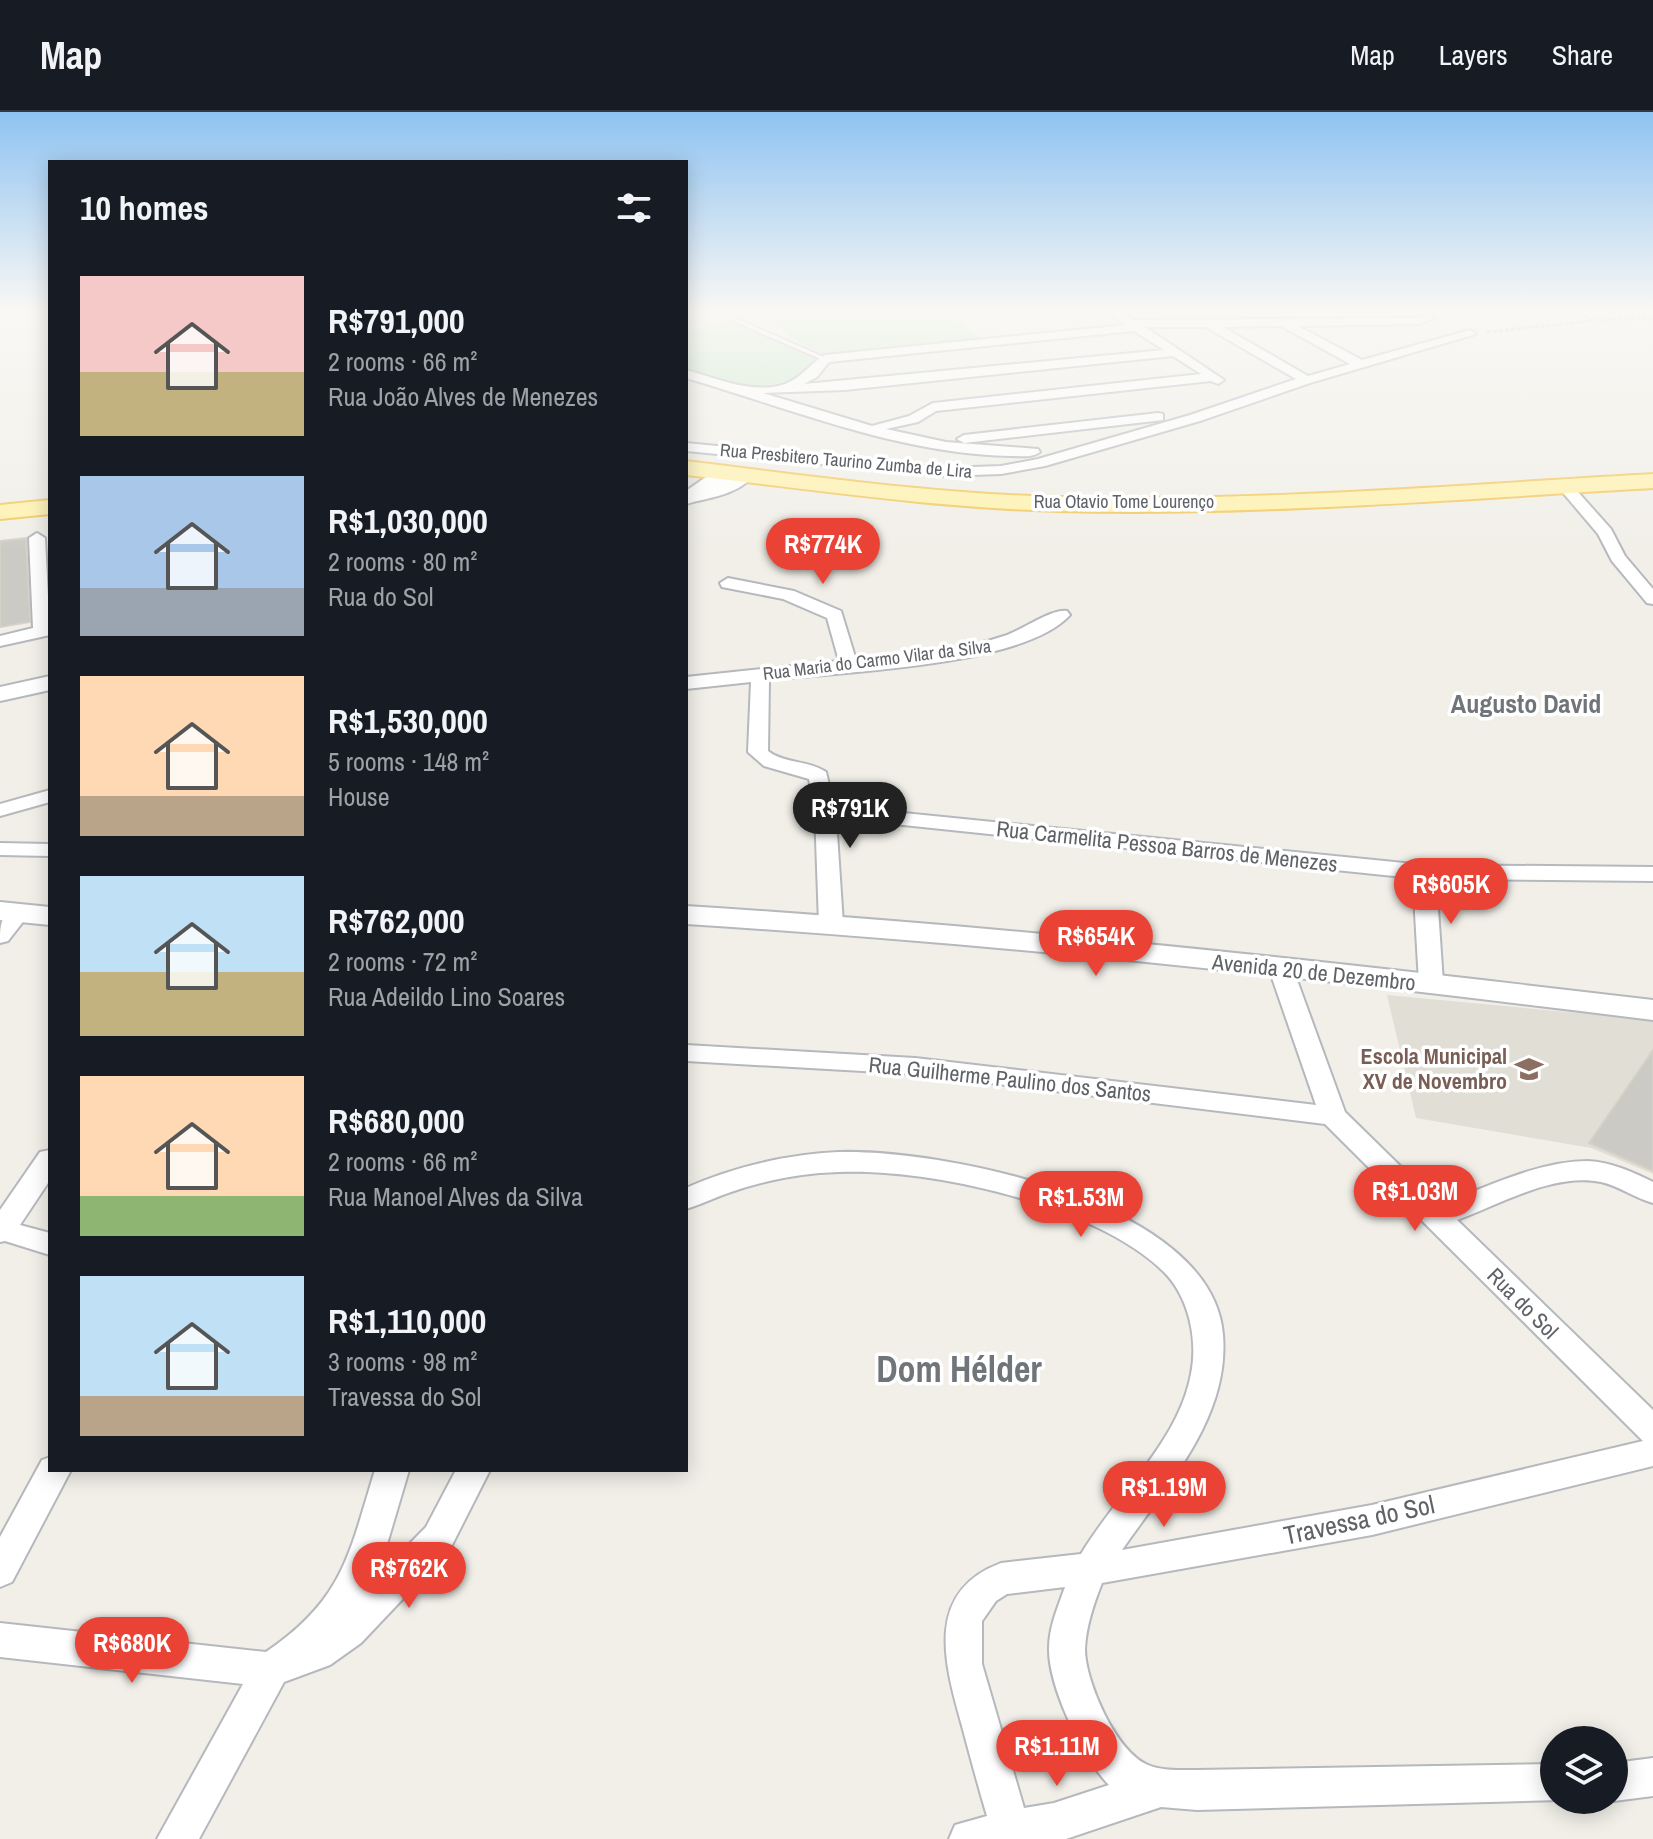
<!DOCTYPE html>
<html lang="en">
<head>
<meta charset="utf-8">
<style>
	:root { --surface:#171b24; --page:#242831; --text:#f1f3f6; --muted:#9ea1a6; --line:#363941; --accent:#ea4335 }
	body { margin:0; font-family:"Archivo Narrow",sans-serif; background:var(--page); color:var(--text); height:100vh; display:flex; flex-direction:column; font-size:30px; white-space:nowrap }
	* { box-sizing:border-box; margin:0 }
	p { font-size:26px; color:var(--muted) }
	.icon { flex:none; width:44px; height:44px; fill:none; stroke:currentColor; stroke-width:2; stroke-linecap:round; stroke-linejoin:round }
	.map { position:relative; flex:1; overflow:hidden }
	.details { position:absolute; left:48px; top:48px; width:640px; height:1312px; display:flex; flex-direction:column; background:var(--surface); border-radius:0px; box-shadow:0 4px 20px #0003 }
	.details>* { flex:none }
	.fabs { position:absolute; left:1540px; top:1614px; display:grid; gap:16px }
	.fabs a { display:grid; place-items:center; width:88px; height:88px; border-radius:50%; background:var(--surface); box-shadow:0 4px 20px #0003; font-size:40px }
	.price { position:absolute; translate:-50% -68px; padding:0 18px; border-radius:28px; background:var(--accent); color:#fff; font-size:26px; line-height:52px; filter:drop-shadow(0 2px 4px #0008) }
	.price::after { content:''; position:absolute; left:50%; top:48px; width:24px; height:18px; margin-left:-12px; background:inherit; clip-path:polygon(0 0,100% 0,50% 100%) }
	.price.current { background:#222; color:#fff }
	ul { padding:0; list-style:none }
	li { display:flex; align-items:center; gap:24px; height:200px; padding:0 32px }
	li span { display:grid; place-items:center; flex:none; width:224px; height:160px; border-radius:0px; color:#555 }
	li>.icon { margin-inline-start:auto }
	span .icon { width:96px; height:96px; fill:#fffc; stroke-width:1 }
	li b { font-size:34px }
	h2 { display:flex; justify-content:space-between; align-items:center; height:96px; padding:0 32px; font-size:34px }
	header { display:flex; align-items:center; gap:48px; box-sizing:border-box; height:112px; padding:0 40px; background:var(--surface); border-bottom:2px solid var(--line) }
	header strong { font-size:38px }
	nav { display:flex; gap:44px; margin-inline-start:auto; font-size:28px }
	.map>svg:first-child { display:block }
	.education { fill:#e1ded6 }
	.green { fill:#c5e8c5 }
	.building { fill:#cccac5; stroke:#d6d1c6; stroke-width:2 }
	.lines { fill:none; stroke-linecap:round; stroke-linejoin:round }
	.service-casing { stroke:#b5b8bc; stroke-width:4 }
	.minor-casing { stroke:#b5b8bc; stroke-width:4 }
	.tertiary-casing { stroke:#b5b8bc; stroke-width:4 }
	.primary-casing { stroke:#f2c960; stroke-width:4 }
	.path { stroke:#9cc7a9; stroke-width:3; stroke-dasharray:4 2; stroke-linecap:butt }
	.service { fill:#fff; fill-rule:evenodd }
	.minor { fill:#fff; fill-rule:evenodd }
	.tertiary { fill:#fff; fill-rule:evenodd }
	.primary { fill:#fff2af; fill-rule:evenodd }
	.labels { text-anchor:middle; stroke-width:7; stroke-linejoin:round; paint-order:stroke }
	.far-street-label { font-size:18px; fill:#5f6368; stroke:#fff }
	.street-label { font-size:22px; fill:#5f6368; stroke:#fff }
	.education-label { font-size:22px; font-weight:bold; fill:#785e54; stroke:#fff; text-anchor:end }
	.far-district-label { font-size:26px; font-weight:bold; fill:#70757a; stroke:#fff }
	.near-street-label { font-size:26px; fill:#5f6368; stroke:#fff }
	.near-district-label { font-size:36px; font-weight:bold; fill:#70757a; stroke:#fff }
</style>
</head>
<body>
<header>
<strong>Map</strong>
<nav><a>Map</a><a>Layers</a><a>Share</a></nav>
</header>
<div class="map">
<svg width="1653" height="1727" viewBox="0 0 1653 1727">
	<rect width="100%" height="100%" fill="#f1efe8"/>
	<path class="education" d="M1387 883 1653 908V1062L1591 1036 1416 1006Z"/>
	<path class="green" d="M764 199H943L984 227 822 242 789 225Z
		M730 209 820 247 800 267 755 275 686 258V220Z"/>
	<path class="building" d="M26 426 30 510 0 515V429Z
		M1653 938V1059L1589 1031Z"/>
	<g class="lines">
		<defs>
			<path id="service" d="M729 205H733L828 247 823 248 729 207Z"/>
			<path id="minor" d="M1107 199H1119L1134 208 1419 206 1428 203 1434 206 1420 212 1298 214 1362 248 1470 218 1476 222 1310 271 1200 309 1045 354 1001 362 944 364 686 339V331L944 356 1001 354 1038 347 1190 303 1296 267 1206 215H1145L1224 268 1218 272 1211 269 936 299 918 310 886 317 946 330 1038 337 1040 340C1032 346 1021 344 1011 344 899 342 792 297 686 266V258C716 266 753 283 785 272 802 266 811 250 825 243L1125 213ZM1281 214 1350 252 1308 264 1223 215ZM1134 219 1164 238 804 272 817 265 829 250ZM1173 244 1201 262 933 291 909 304 872 314 763 281 845 278Z
				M1158 301 1163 302V308L964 331 957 327 964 323Z
				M1564 369 1569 370 1611 417 1625 444 1653 477V492L1647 491 1612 449 1598 422 1559 376V370Z
				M37 421 45 426 50 523 0 534V524L33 516 29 426Z
				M728 466 794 479 841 499 856 548C906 542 957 540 1004 524 1021 519 1052 496 1067 499L1070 503C1023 555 839 560 769 568L768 639C785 652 808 648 826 660L834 694 1424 753 1653 755V769L1436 767 1443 871 1440 876H1422L1419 871 1413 766 836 706 843 812 839 817H823L819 812 815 699 809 667 764 654 748 640 751 570 686 577V565L839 549 827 506 783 487 722 475 720 471Z
				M50 678V690L0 704V692Z
				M0 731 50 732V744L0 743Z
				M18 795 26 797 29 802 8 829 0 831C0 815 0 800 18 795Z
				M1281 850 1289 852 1293 857 1345 1000 1440 1093C1486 1075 1539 1049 1588 1049 1611 1050 1633 1060 1653 1070V1091C1635 1086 1619 1074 1601 1070 1554 1060 1499 1093 1457 1108L1653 1298V1354L1372 1423 1102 1471C1094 1491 1086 1514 1085 1537 1085 1569 1116 1640 1148 1653 1162 1659 1182 1658 1197 1658L1554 1652V1688H1560L1197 1698 1161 1695 1066 1727H949L955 1713 987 1704C978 1674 970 1644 962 1614 945 1553 923 1480 1001 1451L1081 1442C1116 1383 1178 1331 1191 1262 1198 1228 1189 1185 1164 1160 1096 1093 931 1056 839 1060 803 1061 765 1068 731 1080 716 1085 702 1092 686 1097V1076C733 1055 788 1042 839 1040 944 1037 1213 1090 1223 1223 1230 1306 1166 1374 1122 1438L1372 1393 1643 1329 1325 1012 915 962 686 949V933L915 946 1316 993 1269 857 1273 852ZM1065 1475C1058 1495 1049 1515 1049 1536 1048 1574 1083 1647 1109 1673L1054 1691 1024 1696 982 1552V1509L996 1489 1007 1482Z
				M50 1038V1068L20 1113 50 1121V1143L5 1129 0 1130V1098L40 1040Z
				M50 1345V1358H71L12 1470 0 1475V1425L42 1348Z
				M375 1358H409L382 1449 372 1470 426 1415 456 1358H490L450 1437 361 1531 330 1553 284 1570 199 1727H157L243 1572 0 1545V1511L266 1540C344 1487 349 1442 375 1358Z
				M1653 1646V1684L1614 1689 1611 1688H1614V1651Z"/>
			<path id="tertiary" d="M736 357 751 366C736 383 707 386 686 392V379L706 365Z
				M50 564V578L0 589V575Z
				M0 790 50 795V813L0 808Z
				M686 794C1009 814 1332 850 1653 888V908C1332 868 1009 832 686 812Z"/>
			<path id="primary" d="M686 349C810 364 935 382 1060 385 1258 390 1456 373 1653 362V376C1456 387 1258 404 1060 399 935 396 810 377 686 363Z
				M50 388V402L0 407V393Z"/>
		</defs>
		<use href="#service" class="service-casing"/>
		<use href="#minor" class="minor-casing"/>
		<use href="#tertiary" class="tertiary-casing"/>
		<use href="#primary" class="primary-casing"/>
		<path class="path" d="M1580 199 1589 209
			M1487 220 1598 208 1653 206"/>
		<use href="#service" class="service"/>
		<use href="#minor" class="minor"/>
		<use href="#tertiary" class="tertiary"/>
		<use href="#primary" class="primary"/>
	</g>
	<linearGradient id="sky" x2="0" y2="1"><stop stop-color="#8fc3f1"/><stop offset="0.45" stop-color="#f9f8f5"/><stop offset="1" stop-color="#f9f8f5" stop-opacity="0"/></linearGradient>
	<rect width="1653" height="440" fill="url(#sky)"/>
	<defs>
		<symbol id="school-bare" viewBox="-9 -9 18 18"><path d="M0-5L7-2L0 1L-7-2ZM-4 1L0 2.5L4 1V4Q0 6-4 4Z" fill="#8d6e63" stroke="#fff" stroke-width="2.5" paint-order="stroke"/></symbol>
	</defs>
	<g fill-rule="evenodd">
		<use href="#school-bare" x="1509" y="937" width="40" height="40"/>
	</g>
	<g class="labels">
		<g class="far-street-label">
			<text transform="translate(846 349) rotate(5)" y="6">Rua Presbitero Taurino Zumba de Lira</text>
			<text x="1124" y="396">Rua Otavio Tome Lourenço</text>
			<text transform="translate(877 548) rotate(-7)" y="6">Rua Maria do Carmo Vilar da Silva</text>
		</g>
		<g class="street-label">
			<text transform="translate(1167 734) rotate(6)" y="8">Rua Carmelita Pessoa Barros de Menezes</text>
			<text transform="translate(1314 860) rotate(6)" y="8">Avenida 20 de Dezembro</text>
			<text transform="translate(1010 967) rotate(6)" y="8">Rua Guilherme Paulino dos Santos</text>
			<text transform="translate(1523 1191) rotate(45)" y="8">Rua do Sol</text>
		</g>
		<g class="education-label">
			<text x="1507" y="952">Escola Municipal<tspan x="1507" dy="25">XV de Novembro</tspan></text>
		</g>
		<g class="far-district-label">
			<text x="1526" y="601">Augusto David</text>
		</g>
		<g class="near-street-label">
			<text transform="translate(1359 1408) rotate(-12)" y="9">Travessa do Sol</text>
		</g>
		<g class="near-district-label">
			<text x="959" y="1270">Dom Hélder</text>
		</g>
	</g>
</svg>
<div class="fabs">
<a><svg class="icon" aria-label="layers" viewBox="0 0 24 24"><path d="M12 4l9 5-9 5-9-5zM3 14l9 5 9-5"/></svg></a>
</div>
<b class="price" style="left:823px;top:474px">R$774K</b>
<b class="price current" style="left:850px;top:738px">R$791K</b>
<b class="price" style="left:1451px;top:814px">R$605K</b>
<b class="price" style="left:1096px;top:866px">R$654K</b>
<b class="price" style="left:1415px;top:1121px">R$1.03M</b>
<b class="price" style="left:1081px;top:1127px">R$1.53M</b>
<b class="price" style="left:1164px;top:1417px">R$1.19M</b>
<b class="price" style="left:409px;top:1498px">R$762K</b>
<b class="price" style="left:132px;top:1573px">R$680K</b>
<b class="price" style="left:1057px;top:1676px">R$1.11M</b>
<section class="details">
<h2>10 homes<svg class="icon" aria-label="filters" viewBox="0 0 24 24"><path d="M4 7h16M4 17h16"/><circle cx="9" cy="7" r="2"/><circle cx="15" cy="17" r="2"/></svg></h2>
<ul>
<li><span style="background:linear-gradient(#f6c9c9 60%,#c2b280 0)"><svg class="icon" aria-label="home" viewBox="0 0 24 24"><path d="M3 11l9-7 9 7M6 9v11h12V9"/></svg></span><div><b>R$791,000</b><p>2 rooms · 66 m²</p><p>Rua João Alves de Menezes</p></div></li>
<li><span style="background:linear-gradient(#a9c7e8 70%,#9aa5b1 0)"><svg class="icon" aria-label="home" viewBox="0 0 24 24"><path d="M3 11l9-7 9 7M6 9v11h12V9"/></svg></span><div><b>R$1,030,000</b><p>2 rooms · 80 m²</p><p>Rua do Sol</p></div></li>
<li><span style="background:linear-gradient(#ffd9b3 75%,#b9a48a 0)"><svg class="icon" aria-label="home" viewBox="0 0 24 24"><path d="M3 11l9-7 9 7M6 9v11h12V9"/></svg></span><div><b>R$1,530,000</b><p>5 rooms · 148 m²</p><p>House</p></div></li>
<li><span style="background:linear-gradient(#bfe0f5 60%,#c2b280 0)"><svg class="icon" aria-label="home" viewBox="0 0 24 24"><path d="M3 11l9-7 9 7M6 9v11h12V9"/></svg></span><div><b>R$762,000</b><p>2 rooms · 72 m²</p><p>Rua Adeildo Lino Soares</p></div></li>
<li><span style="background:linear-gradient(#ffd9b3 75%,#8fb573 0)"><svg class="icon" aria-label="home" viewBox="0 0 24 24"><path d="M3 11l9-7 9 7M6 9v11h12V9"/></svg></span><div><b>R$680,000</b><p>2 rooms · 66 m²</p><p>Rua Manoel Alves da Silva</p></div></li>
<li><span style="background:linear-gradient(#bfe0f5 75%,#b9a48a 0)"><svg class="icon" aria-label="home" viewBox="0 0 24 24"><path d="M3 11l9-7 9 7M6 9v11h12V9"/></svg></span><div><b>R$1,110,000</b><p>3 rooms · 98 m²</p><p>Travessa do Sol</p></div></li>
</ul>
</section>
</div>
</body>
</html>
